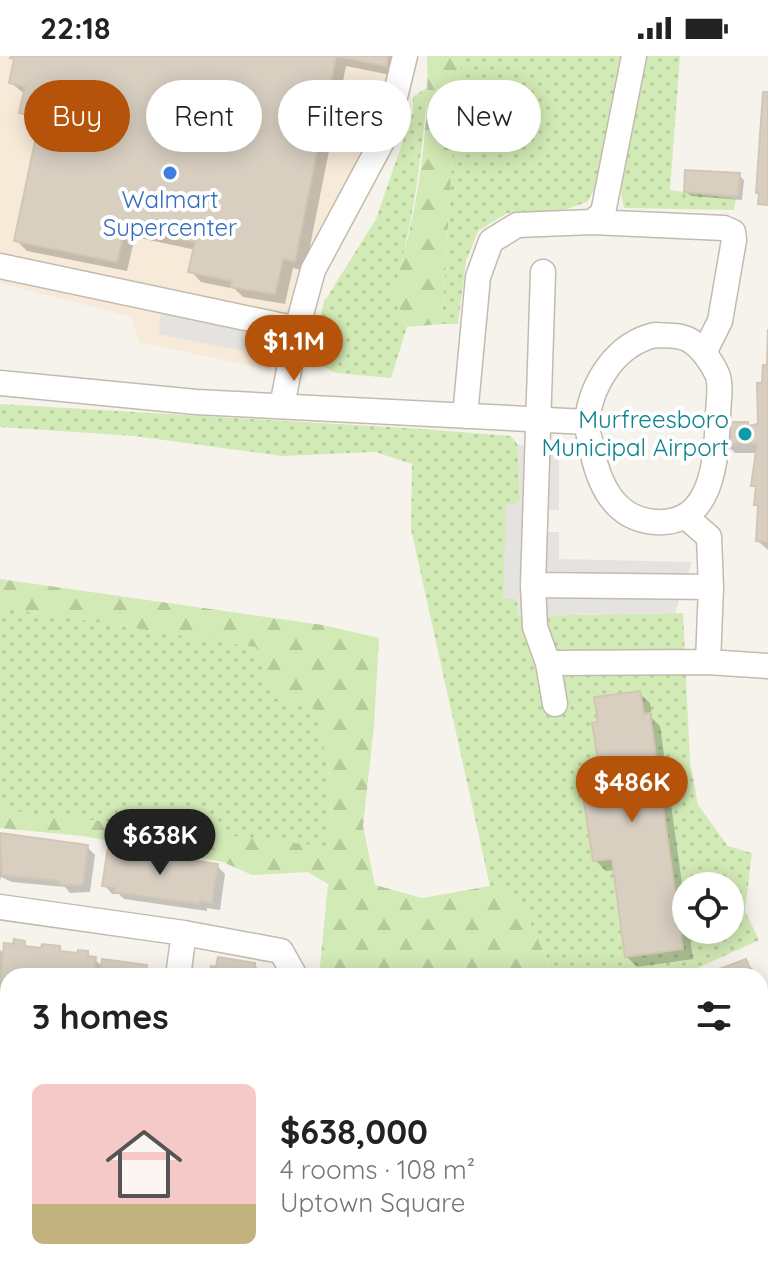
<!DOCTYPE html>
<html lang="en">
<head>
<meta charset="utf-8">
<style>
	:root { --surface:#fff; --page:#f2f2f2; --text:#222; --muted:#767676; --line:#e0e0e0; --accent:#b45309 }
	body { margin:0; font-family:Quicksand,sans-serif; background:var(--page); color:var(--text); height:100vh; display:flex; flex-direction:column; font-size:30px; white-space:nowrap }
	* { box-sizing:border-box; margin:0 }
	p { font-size:26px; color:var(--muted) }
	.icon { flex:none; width:44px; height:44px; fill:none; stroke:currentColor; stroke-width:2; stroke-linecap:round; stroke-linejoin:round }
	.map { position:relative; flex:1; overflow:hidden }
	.details { position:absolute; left:0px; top:912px; width:768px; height:314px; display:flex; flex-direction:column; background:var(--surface); border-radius:24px 24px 0 0; box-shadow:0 4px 20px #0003 }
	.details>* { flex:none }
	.hud { position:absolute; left:24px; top:24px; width:720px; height:72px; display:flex; gap:16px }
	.fabs { position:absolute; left:672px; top:816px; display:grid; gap:16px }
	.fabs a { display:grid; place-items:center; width:72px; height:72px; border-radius:50%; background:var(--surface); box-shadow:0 4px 20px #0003; font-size:40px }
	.price { position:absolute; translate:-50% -68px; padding:0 18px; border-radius:28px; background:var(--accent); color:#fff; font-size:26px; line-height:52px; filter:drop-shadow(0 2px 4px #0008) }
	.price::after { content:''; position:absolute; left:50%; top:48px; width:24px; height:18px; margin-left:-12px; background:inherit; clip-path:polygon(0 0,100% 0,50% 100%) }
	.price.current { background:#222; color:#fff }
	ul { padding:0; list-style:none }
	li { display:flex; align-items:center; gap:24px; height:200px; padding:0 32px }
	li+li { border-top:2px solid var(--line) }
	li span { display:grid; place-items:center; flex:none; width:224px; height:160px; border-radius:12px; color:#555 }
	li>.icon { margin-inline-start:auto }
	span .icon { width:96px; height:96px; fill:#fffc; stroke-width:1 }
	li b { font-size:34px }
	h2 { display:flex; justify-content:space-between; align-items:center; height:96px; padding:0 32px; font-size:34px }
	.tag { padding:0 28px; border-radius:36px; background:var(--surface); box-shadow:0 4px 20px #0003; font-size:28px; line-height:72px }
	.tag.current { background:var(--accent); color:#fff }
	.status { display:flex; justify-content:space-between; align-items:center; height:56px; padding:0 40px; background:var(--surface); direction:ltr }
	.status svg { height:22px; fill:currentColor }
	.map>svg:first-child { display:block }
	.commercial { fill:#f7ead8 }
	.grass { fill:url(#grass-dots); fill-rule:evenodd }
	.forest { fill:url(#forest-firs) }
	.parking { fill:#e5e3e0 }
	.water { fill:url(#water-rules) }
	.shadow { fill:#0003 }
	.building { fill:#d8cfc1; stroke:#d3c7b4; stroke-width:2 }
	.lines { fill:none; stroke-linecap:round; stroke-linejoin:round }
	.minor-casing { stroke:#c2bbae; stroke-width:27 }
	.minor { stroke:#fff; stroke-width:24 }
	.shop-dot { fill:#3f7fe0; stroke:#fff; stroke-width:3 }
	.culture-dot { fill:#0f9aa8; stroke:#fff; stroke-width:3 }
	.labels { text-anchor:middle; stroke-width:8; stroke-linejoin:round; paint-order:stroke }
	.shop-label { font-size:24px; fill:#366cbe; stroke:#fff }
	.culture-label { font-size:24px; fill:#0d838f; stroke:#fff; text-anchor:end }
</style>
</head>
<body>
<div class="status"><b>22:18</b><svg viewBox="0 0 49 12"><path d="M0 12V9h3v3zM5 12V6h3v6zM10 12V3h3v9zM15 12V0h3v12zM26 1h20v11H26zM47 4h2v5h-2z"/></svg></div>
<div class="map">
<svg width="768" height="1225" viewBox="0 0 768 1225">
	<defs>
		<pattern id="grass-dots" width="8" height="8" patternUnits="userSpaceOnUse" patternTransform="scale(2)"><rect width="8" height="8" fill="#d2eab5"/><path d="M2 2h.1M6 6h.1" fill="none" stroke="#b6ca9c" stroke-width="1.8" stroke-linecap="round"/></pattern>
		<pattern id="forest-firs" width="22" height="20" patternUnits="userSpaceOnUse" patternTransform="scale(2)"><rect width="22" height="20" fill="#d2eab5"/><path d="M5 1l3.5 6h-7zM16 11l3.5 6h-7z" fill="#b6ca9c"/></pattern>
		<pattern id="water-rules" width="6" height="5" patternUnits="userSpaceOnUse" patternTransform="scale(2)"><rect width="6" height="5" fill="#a9d4f2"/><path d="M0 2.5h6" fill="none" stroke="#8caec5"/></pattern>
	</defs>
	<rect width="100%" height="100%" fill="#f6f3ec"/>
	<path class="commercial" d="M0 0H394L386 41 270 314 139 286 132 261 0 227Z"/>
	<path class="grass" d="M463 0H623L596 131 587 146 564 154 507 157 478 175 466 205 458 268H442L456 37Z
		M647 0H680L670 134 736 143 734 154 624 152 620 131Z
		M428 31C421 102 414 168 393 237L407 271 391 322 337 317 317 308 313 290 324 246 376 163 413 56V41Z
		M0 348 423 373 511 380 518 389 520 444 516 448H507L519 560 683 557 690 707 698 749 728 790 752 797 745 855 759 884 680 920H549L547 903 517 839 490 830 411 473 412 408 375 396 281 400 134 380 0 371ZM686 830H730V874H686Z
		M0 551 256 591 274 642 318 653 330 726 331 792 0 754Z
		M760 1112 768 1131V1225H736L734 1218H760Z
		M318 1218H434L425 1225H317Z"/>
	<path class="forest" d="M427 0H463L456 37 442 268 407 271 393 237C416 161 430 80 427 0Z
		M0 523 323 569 379 582 374 670 363 770 375 829 422 842 490 830 517 839 547 903 549 920H319L328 828 308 816 252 819 223 806 83 780 0 772V754L331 791 330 726 318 654 273 642 256 591 0 551Z"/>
	<path class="parking" d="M161 257 267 280 265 299 158 278Z
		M518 389 559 393V454H545V476H559V503L692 506 675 557 519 560 518 543H503L506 448H516L520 444Z"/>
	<path class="water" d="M434 1218H736L739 1225H425Z"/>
	<path class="shadow" d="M13 0H400L396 20 346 10 305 215 293 212 285 248 243 241 235 233 201 226 191 215 196 194 135 181 127 215 27 195 16 184 40 69 32 67 21 56 25 38 11 27 16 5Z
		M739 119 744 124 742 144 691 140 686 136Z
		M768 311V494L758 485 760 452 756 448 757 433 753 429 758 397H735L724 386 747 368 750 371 760 370Z
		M639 637 650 647 652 662 660 670 686 856V874H689L693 903 637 911 627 901 616 814 606 815 595 804 601 711 600 667Z
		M0 779 87 791 95 799 90 836 70 837 65 831 12 826 1 821 0 825Z
		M217 810 225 818 220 854 207 852V855L124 843 119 838H112L105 830Z
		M24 887 30 893 59 892 64 897H87L103 911H146L154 920H8V942L0 934V894L5 898Z
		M746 905 758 920H707Z
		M254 909 262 916V920H212Z
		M760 925 768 946V1035L760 1038Z
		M0 943 8 944V999L0 994Z
		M8 1058V1146L0 1140V1061Z
		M0 1205 8 1206V1218H55L60 1225H0Z
		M132 1218H253L260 1224 266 1218H311L310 1225H131Z"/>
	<path class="building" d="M11 0H388L386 10 336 0 295 205 283 203 275 238 231 231 232 225 188 216 195 186 125 171 117 206 14 185 40 62 19 57 25 31 9 27 14 3 10 2Z
		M763 36H768V149L758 148 759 137H756Z
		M685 114 740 117 738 140 684 136Z
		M768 273V486L756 485 758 449H754L756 430H751L757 388 722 387 723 366H748V370L758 368 757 327H762L763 309H767Z
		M640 635 644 658 650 657 683 893 625 901 612 803 593 805 579 713 599 710 592 667 598 666 594 641Z
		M0 777 88 789 83 829H60V825L2 819Z
		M108 792 218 808 212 847 200 845 199 848 114 836 115 832 102 830Z
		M14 883 25 885 24 890 41 892 42 888 60 890V895L77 897 78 894 88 895V900L96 901 93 920H8V935L0 934 4 887 13 888Z
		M218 901 255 907 254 920H210L211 910 216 911Z
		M102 903 147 909 146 918 149 920H100Z
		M746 903 753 920H701Z
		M760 938 768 959V1021L760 1024Z
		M0 941 8 942V994L0 993Z
		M3 1056H8V1100L0 1099V1059Z
		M768 1068V1118L760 1098V1071Z
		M0 1105 8 1106V1141L0 1139Z
		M0 1203 8 1204V1218H53L52 1225H0Z
		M130 1218H251L250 1225H129Z
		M259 1218H303L302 1225H257Z"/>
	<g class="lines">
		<defs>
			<path id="minor" d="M592 166 724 172 733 176 734 184 720 265 704 297
				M0 210 297 273 282 350
				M543 216 533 529 711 531
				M297 273 313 214 386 78 405 0
				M655 279C667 280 680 278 691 285 701 292 712 306 717 318 722 329 718 348 718 360 716 402 714 470 655 466 615 463 599 429 592 394 591 385 586 374 587 364 592 326 616 288 655 279Z
				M0 327 196 346 587 366
				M465 360 478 221 491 185 517 169 592 166 603 157 634 0
				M686 461 709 481 711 531 708 606
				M533 529 535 571 548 607 708 606 768 610
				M548 607 555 648
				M0 851 184 877 178 920
				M184 877 281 895 295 920
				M0 1018 8 1020
				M0 1174 8 1175"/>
		</defs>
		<use href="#minor" class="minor-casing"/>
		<use href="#minor" class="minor"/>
	</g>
	<circle class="shop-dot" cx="170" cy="117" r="8"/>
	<circle class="culture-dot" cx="745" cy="378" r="8"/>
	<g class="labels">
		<g class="shop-label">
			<text x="170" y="152">Walmart<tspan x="170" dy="28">Supercenter</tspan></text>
		</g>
		<g class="culture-label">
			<text x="729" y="372">Murfreesboro<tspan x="729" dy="28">Municipal Airport</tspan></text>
		</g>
	</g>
</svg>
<div class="fabs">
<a><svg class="icon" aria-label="locate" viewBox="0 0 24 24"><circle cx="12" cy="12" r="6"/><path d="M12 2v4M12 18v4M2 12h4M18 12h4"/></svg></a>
</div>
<b class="price" style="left:294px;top:327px">$1.1M</b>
<b class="price" style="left:632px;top:768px">$486K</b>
<b class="price current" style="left:160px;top:821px">$638K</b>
<div class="hud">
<a class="tag current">Buy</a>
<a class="tag">Rent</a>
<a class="tag">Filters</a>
<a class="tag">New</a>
</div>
<section class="details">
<h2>3 homes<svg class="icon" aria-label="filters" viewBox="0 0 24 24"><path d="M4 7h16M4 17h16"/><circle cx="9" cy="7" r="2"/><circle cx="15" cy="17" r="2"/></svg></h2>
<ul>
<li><span style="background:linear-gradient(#f6c9c9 75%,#c2b280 0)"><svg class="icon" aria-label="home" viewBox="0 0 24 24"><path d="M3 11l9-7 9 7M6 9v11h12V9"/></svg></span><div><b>$638,000</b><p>4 rooms · 108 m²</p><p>Uptown Square</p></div></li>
</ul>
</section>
</div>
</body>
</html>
